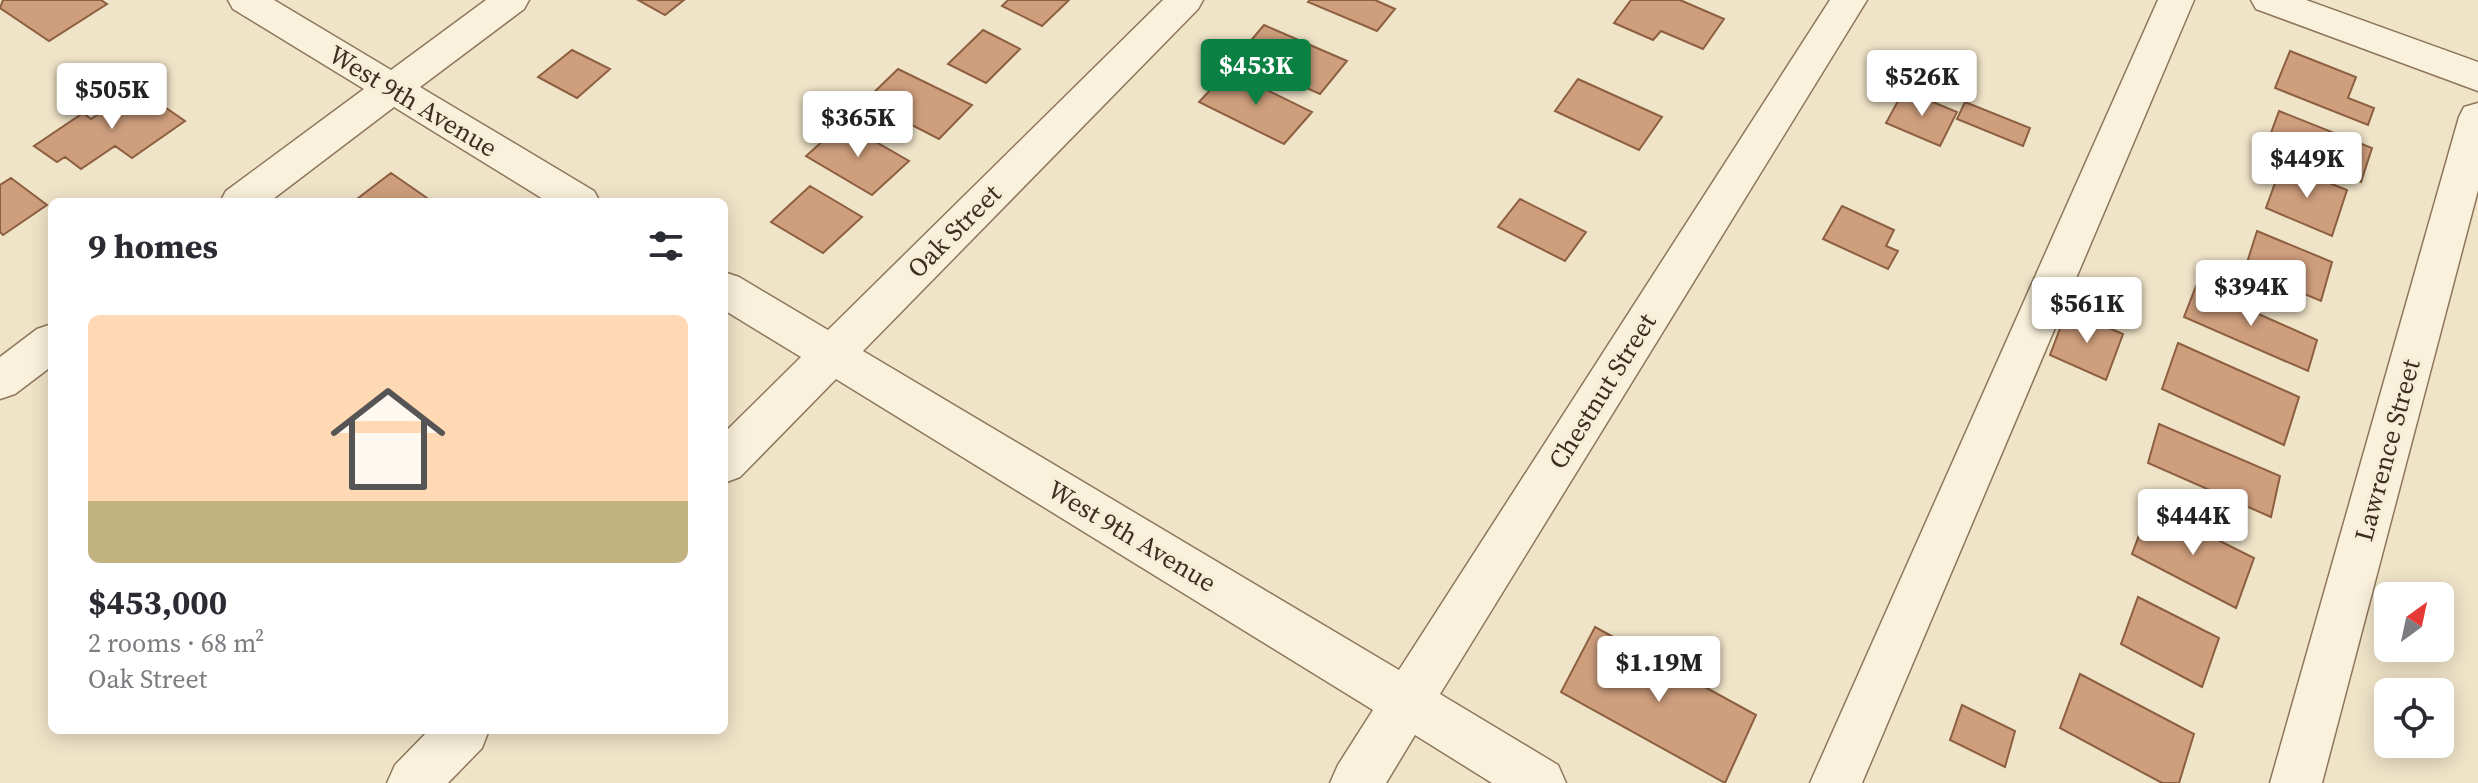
<!DOCTYPE html>
<html lang="en">
<head>
<meta charset="utf-8">
<style>
	:root { --surface:#fff; --page:#f7f7f7; --text:#2b2b33; --muted:#7c7c81; --accent:#0b8043 }
	body { margin:0; font-family:"Source Serif 4",serif; background:var(--page); color:var(--text); height:100vh; display:flex; flex-direction:column; font-size:30px; white-space:nowrap }
	* { box-sizing:border-box; margin:0 }
	p { font-size:26px; color:var(--muted) }
	.icon { flex:none; width:44px; height:44px; fill:none; stroke:currentColor; stroke-width:2; stroke-linecap:round; stroke-linejoin:round }
	.map { position:relative; flex:1; overflow:hidden }
	.details { position:absolute; left:48px; top:198px; width:680px; height:536px; display:flex; flex-direction:column; background:var(--surface); border-radius:12px; box-shadow:0 4px 20px #0003 }
	.details>* { flex:none }
	.needle { width:52px; rotate:33deg }
	.buttons { position:absolute; left:2374px; top:582px; display:grid; gap:16px }
	.buttons a { display:grid; place-items:center; width:80px; height:80px; border-radius:12px; background:var(--surface); box-shadow:0 4px 20px #0003; font-size:40px }
	.price { position:absolute; translate:-50% -68px; padding:0 18px; border-radius:8px; background:#fff; color:#222; font-size:26px; line-height:52px; filter:drop-shadow(0 2px 4px #0008) }
	.price::after { content:''; position:absolute; left:50%; top:48px; width:24px; height:18px; margin-left:-12px; background:inherit; clip-path:polygon(0 0,100% 0,50% 100%) }
	.price.selected { background:var(--accent); color:#fff }
	ul { padding:0; list-style:none }
	li { display:grid; align-content:center; gap:16px; height:424px; padding:0 40px }
	li span { display:grid; place-items:center; height:248px; border-radius:12px; color:#555 }
	li>.icon { margin-inline-start:auto }
	span .icon { width:144px; height:144px; fill:#fffc; stroke-width:1 }
	li b { font-size:34px }
	h2 { display:flex; justify-content:space-between; align-items:center; height:96px; padding:0 40px; font-size:34px }
	.map>svg:first-child { display:block }
	.building { fill:#cf9f7d; stroke:#8d5f41; stroke-width:2 }
	.lines { fill:none; stroke-linecap:round; stroke-linejoin:round }
	.minor-casing { stroke:#8d765c; stroke-width:3 }
	.minor { fill:#faf1dc; fill-rule:evenodd }
	.labels { text-anchor:middle; stroke-width:7; stroke-linejoin:round; paint-order:stroke }
	.street-label { font-size:26px; fill:#3d2e20; stroke:#f7eed8 }
</style>
</head>
<body>
<div class="map">
<svg width="2478" height="783" viewBox="0 0 2478 783">
	<rect width="100%" height="100%" fill="#f0e4c8"/>
	<path class="building" d="M3 0H101L107 4 49 41 0 8Z
		M638 0H684L665 15Z
		M1008 0H1069L1042 26 1002 6Z
		M1310 0H1375L1395 9 1377 31 1308 2Z
		M1631 0H1680L1724 19 1703 49 1661 31 1653 40 1614 23Z
		M1264 25 1347 61 1320 94 1237 57Z
		M983 30 1020 49 986 83 948 64Z
		M572 50 610 69 577 98 538 77Z
		M2290 51 2356 77 2348 98 2374 108 2368 125 2275 88Z
		M898 69 972 105 939 139 865 101Z
		M1228 71 1312 112 1284 144 1199 102Z
		M1578 79 1662 117 1639 150 1555 111Z
		M137 88 185 121 132 158 115 146 81 169 65 157 57 162 34 146 83 113 91 119Z
		M1904 90 1957 112 1940 146 1886 123Z
		M1965 102 2030 128 2023 146 1957 119Z
		M2279 111 2372 148 2361 182 2267 144Z
		M843 123 909 161 872 195 806 156Z
		M2282 164 2347 190 2332 236 2266 208Z
		M391 173 427 198 421 202H353Z
		M11 178 47 205 3 235 0 232V185Z
		M810 186 862 217 823 253 771 222Z
		M1520 199 1586 232 1565 261 1498 227Z
		M1842 206 1894 230 1886 246 1898 251 1888 269 1823 239Z
		M2257 231 2332 262 2321 301 2245 269Z
		M2196 286 2317 340 2308 371 2184 317Z
		M2067 310 2123 334 2106 380 2050 355Z
		M2178 343 2299 397 2284 445 2162 389Z
		M2159 424 2280 476 2271 517 2148 463Z
		M2150 506 2254 558 2236 608 2132 554Z
		M2138 597 2219 638 2202 687 2121 644Z
		M1595 627 1756 715 1725 783 1561 692Z
		M2080 674 2194 734 2179 783H2162L2060 728Z
		M1962 705 2015 731 2005 767 1950 740Z"/>
	<g class="lines">
		<defs>
			<path id="minor" d="M228 0H274L391 70 486 0H529L524 9 420 87 594 191 600 202H548L394 107 269 202H220L226 191 364 89 233 9Z
				M1163 0H1203L1198 9 863 351 1399 670 1830 0H1867L1440 694 1558 765 1566 783H1492L1415 735 1386 783H1330L1338 765 1373 710 836 379 740 477 724 483V433L801 357 724 310V272L739 277 828 330Z
				M2158 0H2194L1862 783H1810Z
				M2251 0H2306L2478 62V91L2256 9Z
				M2478 103V190L2322 783H2270L2459 117 2464 107Z
				M52 324V366L15 394 0 399V357L37 329Z
				M429 730H489L482 748 448 783H387L395 765Z"/>
		</defs>
		<use href="#minor" class="minor-casing"/>
		<use href="#minor" class="minor"/>
	</g>
	<g class="labels">
		<g class="street-label">
			<text transform="translate(413 101) rotate(31)" y="9">West 9th Avenue</text>
			<text transform="translate(954 231) rotate(-45)" y="9">Oak Street</text>
			<text transform="translate(1602 391) rotate(-58)" y="9">Chestnut Street</text>
			<text transform="translate(2387 450) rotate(-75)" y="9">Lawrence Street</text>
			<text transform="translate(1132 536) rotate(31)" y="9">West 9th Avenue</text>
		</g>
	</g>
</svg>
<div class="buttons">
<a><svg class="needle" viewBox="-14 -14 28 28"><path d="M0-13l5 13h-10z" fill="#e53935"/><path d="M0 13l5-13h-10z" fill="#7c7c81"/></svg></a>
<a><svg class="icon" aria-label="locate" viewBox="0 0 24 24"><circle cx="12" cy="12" r="6"/><path d="M12 2v4M12 18v4M2 12h4M18 12h4"/></svg></a>
</div>
<b class="price selected" style="left:1256px;top:107px">$453K</b>
<b class="price" style="left:1922px;top:118px">$526K</b>
<b class="price" style="left:112px;top:131px">$505K</b>
<b class="price" style="left:858px;top:159px">$365K</b>
<b class="price" style="left:2307px;top:200px">$449K</b>
<b class="price" style="left:2251px;top:328px">$394K</b>
<b class="price" style="left:2087px;top:345px">$561K</b>
<b class="price" style="left:2193px;top:557px">$444K</b>
<b class="price" style="left:1659px;top:704px">$1.19M</b>
<section class="details">
<h2>9 homes<svg class="icon" aria-label="filters" viewBox="0 0 24 24"><path d="M4 7h16M4 17h16"/><circle cx="9" cy="7" r="2"/><circle cx="15" cy="17" r="2"/></svg></h2>
<ul>
<li><span style="background:linear-gradient(#ffd9b3 75%,#c2b280 0)"><svg class="icon" aria-label="home" viewBox="0 0 24 24"><path d="M3 11l9-7 9 7M6 9v11h12V9"/></svg></span><div><b>$453,000</b><p>2 rooms · 68 m²</p><p>Oak Street</p></div></li>
</ul>
</section>
</div>
</body>
</html>
